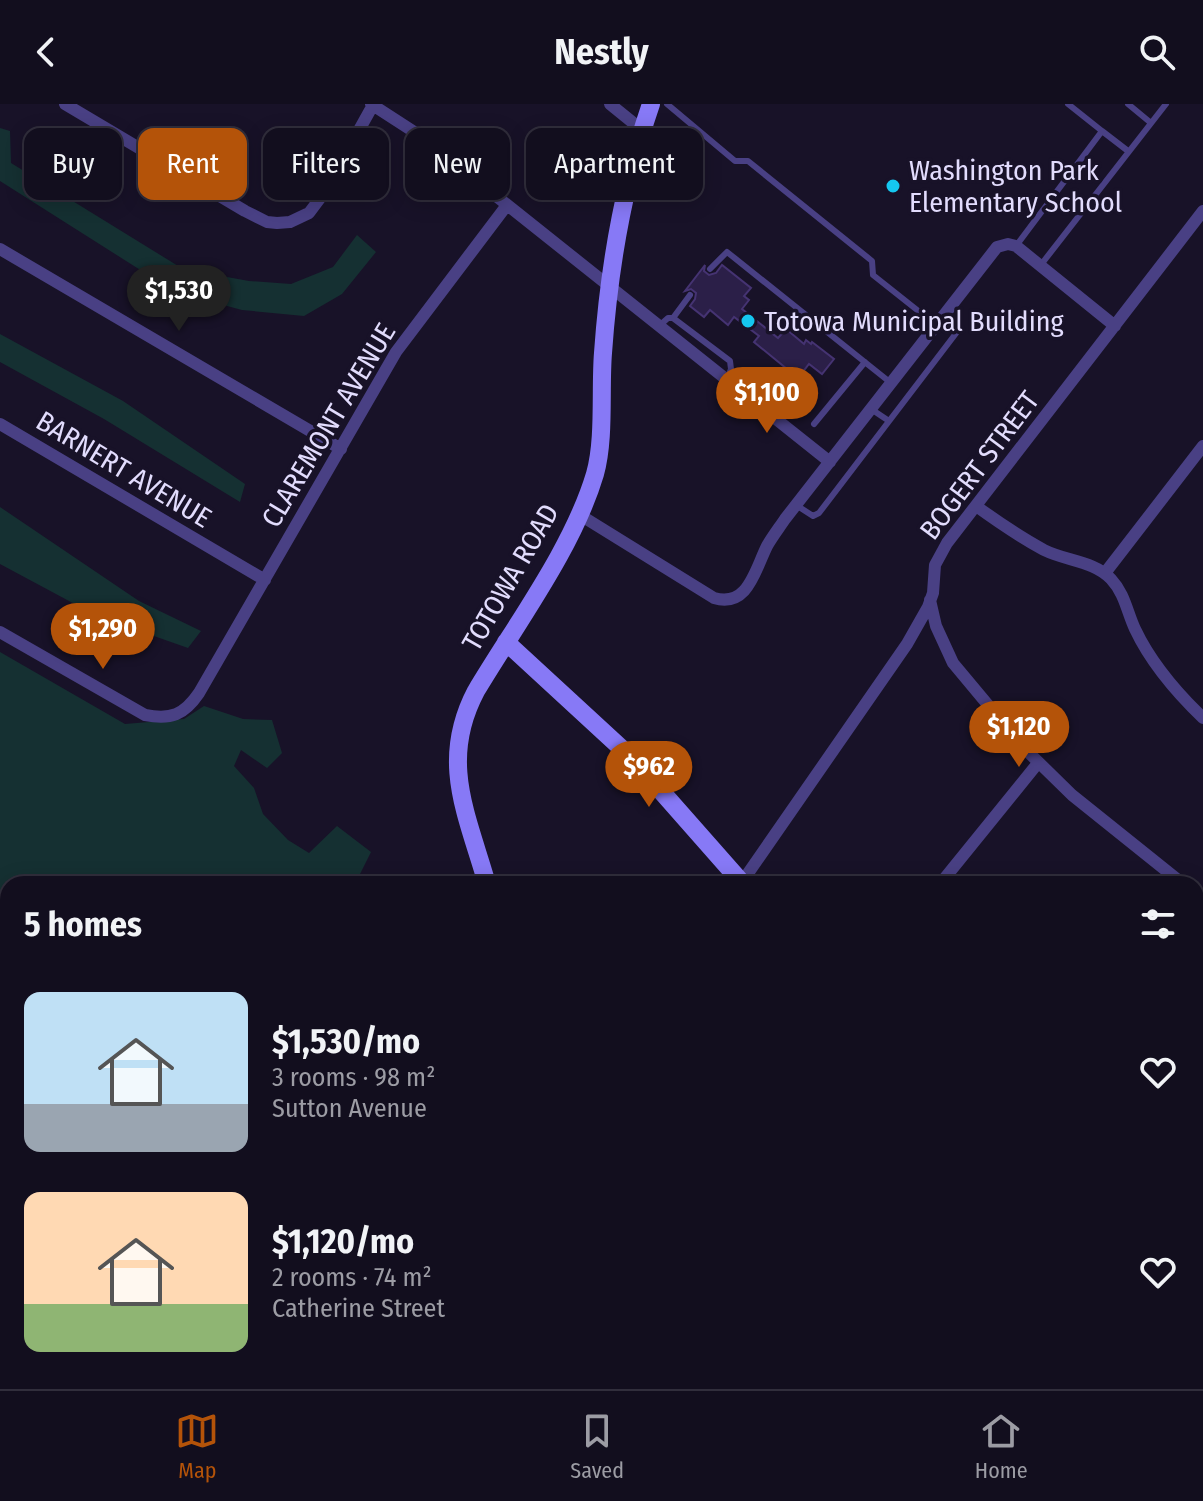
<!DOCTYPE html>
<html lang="en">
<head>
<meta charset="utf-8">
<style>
	:root { --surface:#120e1e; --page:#1f1c2b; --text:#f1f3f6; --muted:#9c9ca4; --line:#312e3c; --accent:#b45309 }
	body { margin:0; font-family:"Fira Sans Condensed",sans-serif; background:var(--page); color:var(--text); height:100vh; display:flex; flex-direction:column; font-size:30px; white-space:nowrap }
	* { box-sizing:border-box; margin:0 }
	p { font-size:26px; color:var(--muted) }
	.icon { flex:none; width:44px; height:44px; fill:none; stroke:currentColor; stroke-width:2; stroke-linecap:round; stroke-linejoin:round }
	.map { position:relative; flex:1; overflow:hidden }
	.details { position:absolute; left:0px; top:772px; width:1204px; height:514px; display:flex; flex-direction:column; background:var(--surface); border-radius:24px 24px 0 0; box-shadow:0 4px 20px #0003,0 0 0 2px var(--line) }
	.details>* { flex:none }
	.guide { position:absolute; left:24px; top:24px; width:800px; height:72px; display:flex; gap:16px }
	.price { position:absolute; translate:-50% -68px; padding:0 18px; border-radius:28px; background:var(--accent); color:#fff; font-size:26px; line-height:52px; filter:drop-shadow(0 2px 4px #0008) }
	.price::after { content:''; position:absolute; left:50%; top:48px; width:24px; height:18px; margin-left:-12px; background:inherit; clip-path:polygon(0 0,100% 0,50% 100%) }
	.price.current { background:#222; color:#fff }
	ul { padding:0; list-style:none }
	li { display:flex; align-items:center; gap:24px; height:200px; padding:0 24px }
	li span { display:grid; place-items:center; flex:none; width:224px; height:160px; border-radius:16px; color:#555 }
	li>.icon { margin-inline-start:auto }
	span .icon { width:96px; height:96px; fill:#fffc; stroke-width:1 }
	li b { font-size:34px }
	h2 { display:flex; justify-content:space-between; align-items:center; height:96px; padding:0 24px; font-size:34px }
	.chip { padding:0 28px; border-radius:16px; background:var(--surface); box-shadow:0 4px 20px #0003,0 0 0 2px var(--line); font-size:28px; line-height:72px }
	.chip.current { background:var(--accent); color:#fff }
	header { display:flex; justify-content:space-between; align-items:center; height:104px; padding:0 24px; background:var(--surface); font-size:36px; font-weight:700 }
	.menu { display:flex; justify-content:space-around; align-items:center; height:112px; border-top:2px solid var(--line); background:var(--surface); font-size:22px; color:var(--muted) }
	.menu a { display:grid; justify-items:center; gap:4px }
	.menu .current { color:var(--accent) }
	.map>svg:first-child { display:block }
	.green { fill:#153032 }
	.building { fill:#2b1f48; stroke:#453372; stroke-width:2 }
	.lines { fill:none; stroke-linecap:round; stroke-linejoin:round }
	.lane { stroke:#494084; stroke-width:6 }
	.street { stroke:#494084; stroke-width:12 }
	.secondary { stroke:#8779f6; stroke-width:18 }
	.poi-dot { fill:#15c7f0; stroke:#181228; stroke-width:3 }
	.labels { text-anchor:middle; stroke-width:7; stroke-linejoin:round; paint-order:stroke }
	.poi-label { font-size:28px; fill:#e2dcfd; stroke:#181228; text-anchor:start }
	.street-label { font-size:28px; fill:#e2dcfd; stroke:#181228 }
</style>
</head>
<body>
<header><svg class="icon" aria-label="back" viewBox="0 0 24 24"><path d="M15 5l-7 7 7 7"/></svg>Nestly<svg class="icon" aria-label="search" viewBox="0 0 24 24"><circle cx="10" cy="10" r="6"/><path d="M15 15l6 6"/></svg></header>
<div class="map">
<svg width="1203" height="1285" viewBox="0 0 1203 1285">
	<rect width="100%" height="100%" fill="#181228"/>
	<path class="green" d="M0 24 10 27 11 59 183 165 249 177 291 180 333 163 357 131 376 148 342 190 304 212 242 206 175 188 0 77Z
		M0 230 123 297 245 380 240 398 104 315 0 258Z
		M0 403 139 497 201 527 188 544 97 512 0 460Z
		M0 548 125 620 184 615 204 602 243 615 272 616 282 649 267 664 241 646 234 662 254 684 263 710 288 736 309 749 337 722 371 748 360 770 371 780H8V846L0 845Z
		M0 1186H8V1278H80L81 1285H0Z"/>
	<path class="building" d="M705 161 704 167 709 171 716 169 722 161 751 184 744 192 749 196 742 205 778 234 786 225 804 240 806 236 811 240 812 238 834 255 822 270 809 260 798 274 754 238 759 232 734 213 728 221 710 206 704 213 690 202 695 195 696 189 691 185 685 187Z"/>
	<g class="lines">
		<path class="lane" d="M667 0 735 57H748L872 157 873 171 936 221
			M1128 0 1151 19
			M1102 27 1128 47
			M1016 142 1102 27 1068 0
			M1040 162 1166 0
			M710 165 727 148 891 279
			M673 214 690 191
			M659 222 668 214H673L730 257 731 265 727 275
			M871 305 889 317
			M814 320 865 258
			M796 401 813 412 819 409 957 228 956 218 944 209"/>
		<path class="street" d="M65 0 245 107 267 118 277 119 290 118 309 109 324 89 373 1
			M371 0 422 33 830 358
			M610 0 642 26
			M0 145 341 345
			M0 320 265 476
			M976 402C998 418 1020 433 1044 446 1066 457 1094 457 1111 475 1125 490 1127 508 1135 525 1151 559 1176 588 1203 614
			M580 411 714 494C748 504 755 466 767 442 772 433 779 424 785 415L997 143 1008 140 1016 142 1115 222
			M1105 469 1203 342
			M930 496 936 522 953 559 1024 644 1072 691 1183 780
			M0 528 145 611C171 616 184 611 199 589L396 248 507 101
			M742 778 907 540 928 503 933 489 935 461 947 439 1203 107
			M940 780 1038 659
			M1196 791 1203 796
			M1196 975 1203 980
			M1196 1229 1203 1220
			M95 1278 96 1285
			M885 1278 889 1285
			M1038 1285 1045 1278"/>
		<path class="secondary" d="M506 538 632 654 743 780
			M487 780C467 710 439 657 476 587 516 520 573 444 595 370 605 335 600 285 603 249 609 163 623 81 651 0
			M0 1023H8
			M1157 1278 1165 1285"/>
	</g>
	<g class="poi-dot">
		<circle cx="893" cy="82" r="8"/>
		<circle cx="748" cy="217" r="8"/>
	</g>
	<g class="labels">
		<g class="poi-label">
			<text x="909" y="76">Washington Park<tspan x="909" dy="32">Elementary School</tspan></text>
			<text x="764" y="227">Totowa Municipal Building</text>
		</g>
		<g class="street-label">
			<text transform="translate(328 321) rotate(-59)" y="10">CLAREMONT AVENUE</text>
			<text transform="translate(979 361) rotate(-53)" y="10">BOGERT STREET</text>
			<text transform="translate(124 365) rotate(31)" y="10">BARNERT AVENUE</text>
			<text transform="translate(510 473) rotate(-60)" y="10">TOTOWA ROAD</text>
		</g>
	</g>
</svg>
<b class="price current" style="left:179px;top:229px">$1,530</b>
<b class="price" style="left:767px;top:331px">$1,100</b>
<b class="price" style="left:103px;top:567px">$1,290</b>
<b class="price" style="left:1019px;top:665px">$1,120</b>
<b class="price" style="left:649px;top:705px">$962</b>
<div class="guide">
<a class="chip">Buy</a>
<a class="chip current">Rent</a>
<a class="chip">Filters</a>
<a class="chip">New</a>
<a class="chip">Apartment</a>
</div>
<section class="details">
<h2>5 homes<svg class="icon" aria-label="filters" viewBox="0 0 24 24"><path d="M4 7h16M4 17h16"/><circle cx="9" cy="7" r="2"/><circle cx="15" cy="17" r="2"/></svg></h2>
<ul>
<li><span style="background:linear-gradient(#bfe0f5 70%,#9aa5b1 0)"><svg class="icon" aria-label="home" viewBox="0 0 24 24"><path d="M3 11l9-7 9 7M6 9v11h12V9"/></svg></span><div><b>$1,530/mo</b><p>3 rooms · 98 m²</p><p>Sutton Avenue</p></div><svg class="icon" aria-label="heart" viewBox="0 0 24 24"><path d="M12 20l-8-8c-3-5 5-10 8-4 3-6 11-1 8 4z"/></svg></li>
<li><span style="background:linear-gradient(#ffd9b3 70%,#8fb573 0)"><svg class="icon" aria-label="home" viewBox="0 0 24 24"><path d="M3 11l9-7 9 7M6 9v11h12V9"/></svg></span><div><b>$1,120/mo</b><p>2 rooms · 74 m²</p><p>Catherine Street</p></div><svg class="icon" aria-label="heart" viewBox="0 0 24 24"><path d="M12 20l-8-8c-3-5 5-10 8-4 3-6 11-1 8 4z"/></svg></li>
</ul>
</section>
</div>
<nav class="menu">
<a class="current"><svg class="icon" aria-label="map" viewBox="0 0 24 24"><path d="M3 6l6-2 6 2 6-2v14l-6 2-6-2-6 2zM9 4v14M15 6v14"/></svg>Map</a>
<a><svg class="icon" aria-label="saved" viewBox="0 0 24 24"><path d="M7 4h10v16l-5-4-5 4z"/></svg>Saved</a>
<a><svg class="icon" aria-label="home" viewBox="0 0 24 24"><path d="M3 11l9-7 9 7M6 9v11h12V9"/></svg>Home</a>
</nav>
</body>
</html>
